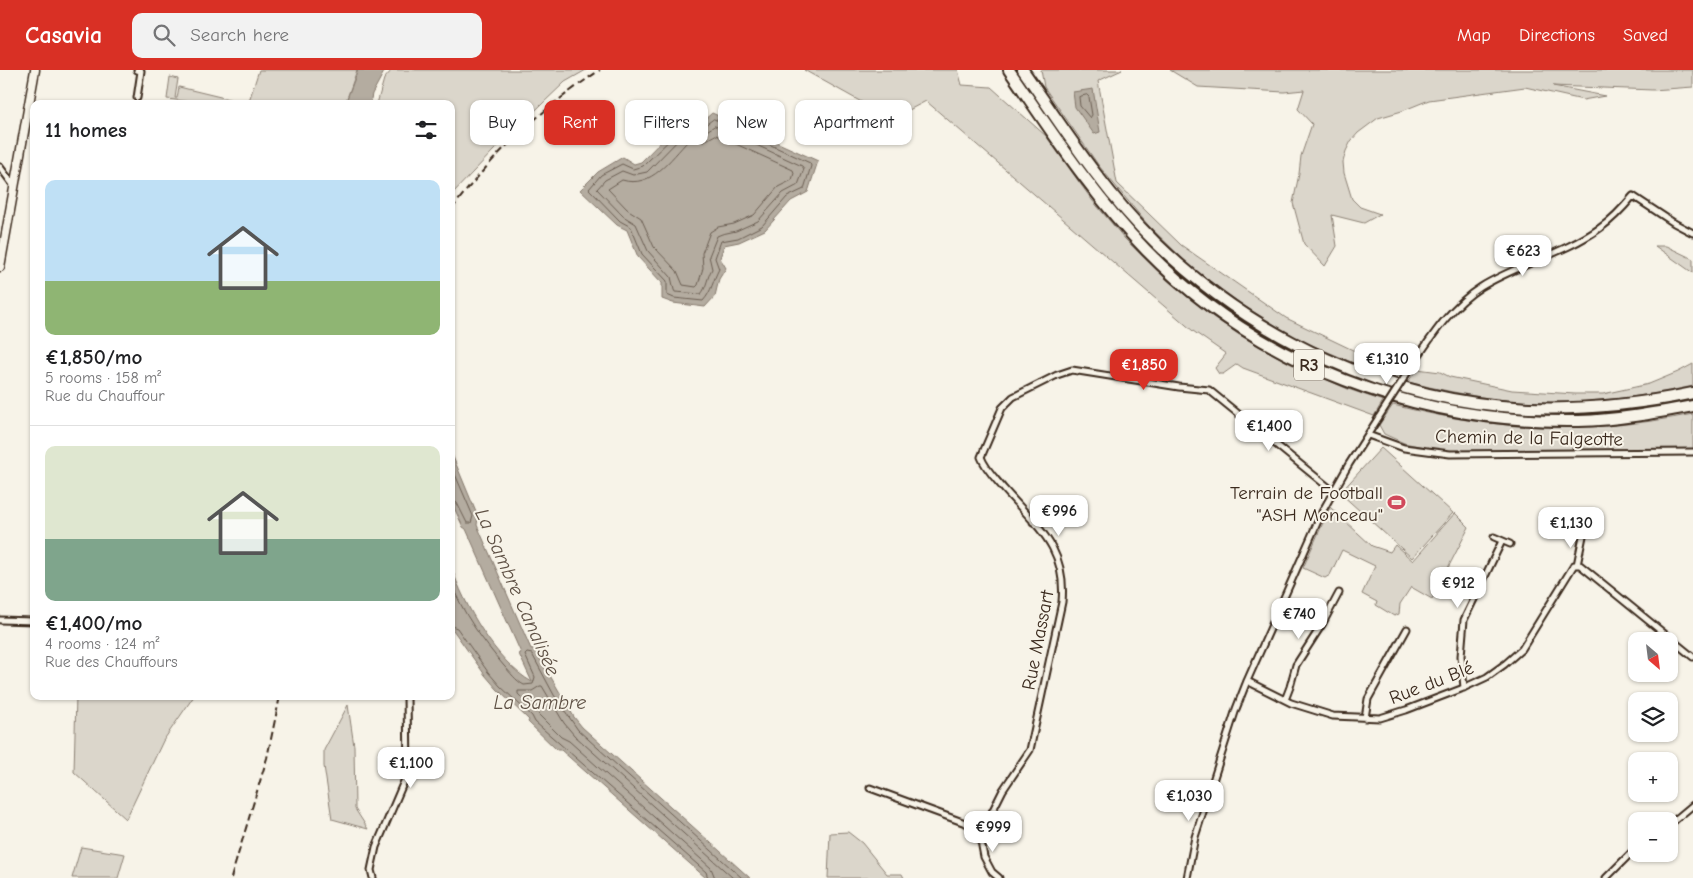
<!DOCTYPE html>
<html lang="en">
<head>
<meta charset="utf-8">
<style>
	:root { --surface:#fff; --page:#f2f2f2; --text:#202124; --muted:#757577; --line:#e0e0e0; --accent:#d93025 }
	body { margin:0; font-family:"Comic Neue",sans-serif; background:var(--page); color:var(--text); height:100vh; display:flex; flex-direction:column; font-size:19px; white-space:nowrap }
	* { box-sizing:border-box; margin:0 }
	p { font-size:16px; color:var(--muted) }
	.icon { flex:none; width:28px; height:28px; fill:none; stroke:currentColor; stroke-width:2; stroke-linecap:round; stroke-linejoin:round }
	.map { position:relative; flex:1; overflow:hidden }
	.drawer { position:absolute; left:30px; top:30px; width:425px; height:600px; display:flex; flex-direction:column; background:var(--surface); border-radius:10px; box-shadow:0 1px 4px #0004 }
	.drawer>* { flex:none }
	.hud { position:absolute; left:470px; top:30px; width:475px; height:45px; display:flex; gap:10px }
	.needle { width:32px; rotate:152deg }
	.fabs { position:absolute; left:1628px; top:562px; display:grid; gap:10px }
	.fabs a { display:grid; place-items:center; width:50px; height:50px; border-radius:10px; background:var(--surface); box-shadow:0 1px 4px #0004; font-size:25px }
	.price { position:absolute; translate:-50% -42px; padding:0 11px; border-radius:10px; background:#fff; color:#222; font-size:16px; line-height:32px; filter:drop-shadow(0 1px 2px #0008) }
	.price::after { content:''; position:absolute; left:50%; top:30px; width:15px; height:11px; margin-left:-8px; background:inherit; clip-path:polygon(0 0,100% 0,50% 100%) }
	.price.active { background:var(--accent); color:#fff }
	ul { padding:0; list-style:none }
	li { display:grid; align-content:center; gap:10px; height:265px; padding:0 15px }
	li+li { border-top:1px solid var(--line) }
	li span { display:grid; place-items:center; height:155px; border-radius:10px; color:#555 }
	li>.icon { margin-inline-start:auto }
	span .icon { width:90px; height:90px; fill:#fffc; stroke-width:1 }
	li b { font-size:21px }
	h2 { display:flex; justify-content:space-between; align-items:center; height:60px; padding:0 15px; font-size:21px }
	.chip { padding:0 18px; border-radius:10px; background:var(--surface); box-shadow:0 1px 4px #0004; font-size:18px; line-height:45px }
	.chip.active { background:var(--accent); color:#fff }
	header { display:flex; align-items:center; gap:30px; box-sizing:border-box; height:70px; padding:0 25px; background:var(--accent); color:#fff }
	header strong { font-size:24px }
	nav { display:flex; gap:28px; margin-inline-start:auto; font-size:18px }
	.search { width:350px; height:45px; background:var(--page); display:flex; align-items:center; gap:12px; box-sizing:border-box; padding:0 18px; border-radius:10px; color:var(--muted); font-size:19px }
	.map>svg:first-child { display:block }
	.green { fill:#dbd6cb; stroke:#8b8074 }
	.water { fill:#b4aca0; stroke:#84786c }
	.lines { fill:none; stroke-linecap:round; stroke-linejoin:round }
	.shore { stroke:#6b5e52; stroke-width:1 }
	.street-casing { stroke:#3b2a1e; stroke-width:9 }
	.secondary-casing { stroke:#3b2a1e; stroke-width:11 }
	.highway-casing { stroke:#3b2a1e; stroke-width:14 }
	.street { stroke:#f7f3e8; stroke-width:5 }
	.secondary { stroke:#f7f3e8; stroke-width:8 }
	.highway { stroke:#f7f3e8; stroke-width:10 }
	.rail { stroke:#3b2a1e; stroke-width:2; stroke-dasharray:8 4; stroke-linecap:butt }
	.street-bridge-casing { stroke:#3b2a1e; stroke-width:9; stroke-linecap:butt }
	.street-bridge { stroke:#f7f3e8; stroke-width:5 }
	.labels { text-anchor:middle; stroke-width:4; stroke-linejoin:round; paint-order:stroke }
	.shield { fill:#f7f3e8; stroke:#73665b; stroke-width:1 }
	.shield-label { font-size:18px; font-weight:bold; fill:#3b2a1e }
	.street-label { font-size:19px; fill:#3b2a1e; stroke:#f7f3e8 }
	.poi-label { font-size:19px; fill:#3b2a1e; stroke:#f7f3e8; text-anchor:end }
	.water-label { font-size:20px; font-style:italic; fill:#5f5145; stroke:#f7f3e8 }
</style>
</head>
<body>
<header>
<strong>Casavia</strong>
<div class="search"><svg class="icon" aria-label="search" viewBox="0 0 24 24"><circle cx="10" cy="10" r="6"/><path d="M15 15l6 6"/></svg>Search here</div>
<nav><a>Map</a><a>Directions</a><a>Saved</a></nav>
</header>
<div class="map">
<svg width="1693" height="808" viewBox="0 0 1693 808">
	<rect width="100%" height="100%" fill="#f7f3e8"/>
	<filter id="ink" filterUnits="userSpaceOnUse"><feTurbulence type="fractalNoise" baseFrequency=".02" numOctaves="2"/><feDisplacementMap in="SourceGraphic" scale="10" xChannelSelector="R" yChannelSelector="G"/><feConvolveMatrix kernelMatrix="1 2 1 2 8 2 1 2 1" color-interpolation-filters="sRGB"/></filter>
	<g filter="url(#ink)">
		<path class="green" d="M259 0H357L345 34H248Z
			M392 0H586L565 12 494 80 451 125V34H377L384 9Z
			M804 0H958L962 15 991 17 1046 66 1092 130 1125 169 1167 210 1213 247 1238 264 1289 293 1348 319 1383 331 1374 346 1243 298 1237 294 1223 304H1219L1215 298 1226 284 1193 261 926 31 892 49Z
			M1041 0H1122L1098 11 1117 113 1181 175 1286 248 1357 282 1406 293 1396 309 1363 297 1300 270 1244 236 1192 198 1148 155 1099 96 1044 17Z
			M1170 0H1693V17L1653 20 1553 16 1605 26 1583 30 1525 17 1429 30 1402 41 1378 48 1358 63 1351 71 1346 81 1343 92 1344 103 1352 129 1360 137 1380 144 1364 153 1332 145 1337 176 1325 196 1304 174 1293 133 1299 104 1301 86 1312 54 1298 39 1304 20 1284 22 1198 17Z
			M170 7 178 9 175 28H177L179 17 241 32V34H209L167 29Z
			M1655 176H1666L1693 189V203Z
			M1693 294V316C1628 330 1560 337 1495 329 1465 325 1437 319 1408 312L1417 299 1440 302 1450 307 1512 320 1575 324H1603L1649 314 1678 302Z
			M1393 335C1497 361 1587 365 1693 344V379L1541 380 1501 382 1438 380 1404 373 1384 364 1379 355Z
			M1381 378 1453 443 1412 488 1340 423Z
			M1330 437 1372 476 1390 482 1395 475 1413 491 1455 443 1469 457 1432 529 1411 517 1400 534 1399 544 1394 546 1376 535 1377 532 1362 524 1375 496 1342 480 1330 505 1325 508 1303 498Z
			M76 626H194L163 671 126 749 74 702Z
			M348 635 354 676 355 739 368 759 332 749 324 696V680Z
			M848 762 862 773 887 804H902L904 808H828L830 763Z
			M81 777 125 784 118 808H72Z"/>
		<path class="water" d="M358 0H385L372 24 370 34H345Z
			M1093 19 1100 62 1094 64 1075 37 1073 22Z
			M712 43 818 91 808 122 791 131 765 160 739 172 724 175 720 188 726 198 719 209 715 226 705 237 673 233 662 229V213L638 187 627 160 617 155 580 120 598 102 623 87 634 94 641 92 685 47 702 52Z
			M451 382 478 447 477 455 531 579 534 578 574 647 582 657 750 808H706L561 680H557L528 652 529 650 497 619 485 605 451 557V496C464 535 496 592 532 612L519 584 521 583 466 459 463 457 451 431Z"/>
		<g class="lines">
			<path class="shore" d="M1087 25 1089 27 1092 45 1090 48 1080 36 1079 27Z
				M714 49 810 93 811 96 804 119 787 127 762 156 738 168 721 171 715 188 719 199C713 210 712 221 703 231L674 228 667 225V211L642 184 631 157 620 151 589 119 601 105 622 94 633 99 643 96 686 54 702 57Z
				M715 56 802 96 804 99 798 115 783 123 758 151 736 161 722 164 717 166 709 186 712 199C707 207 707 217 701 224L675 222 674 220 671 207 648 181 636 154 623 146 597 119 605 110 622 101 633 105 647 102 687 61 703 63Z
				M716 65 793 100 794 103 792 110 778 117 754 145 734 154 718 157 710 162 702 183 703 198 698 215 696 217 683 215 677 201 654 177 641 148 627 139 608 119 622 110C652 119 670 89 689 70L704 71Z
				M451 395 473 446 471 453H467L457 433 451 430
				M451 512C462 543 483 571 504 596 510 602 516 611 524 615L533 614 535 607 525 585 527 583 532 584 554 625 578 660 742 808
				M451 556 457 558 488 602 500 616 532 646 535 652 706 802 708 808
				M715 808 711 798 569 671 561 667 518 624V621H532L540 616H542L564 653 574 665 733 808"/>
			<defs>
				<path id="street" d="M137 0 141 1 137 28
					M0 97 14 116
					M1413 294C1432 266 1451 236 1481 217 1518 194 1564 184 1600 158 1613 149 1623 138 1633 126L1674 153 1693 163
					M1368 365 1404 378 1450 384 1693 382
					M1033 452 1057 432
					M1494 467 1510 474
					M1577 495 1583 466
					M0 550 34 551
					M1247 611 1291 633 1333 646 1380 648 1406 640 1461 619 1487 607 1505 594 1522 579 1574 495H1580L1693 587
					M1464 618 1461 586 1464 550 1502 471
					M1285 630 1290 617 1296 595 1323 553 1339 523
					M1365 648 1368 629 1407 559
					M870 718 968 754 982 762
					M1669 755 1693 735
					M373 808 371 800 376 777 408 702 407 626
					M999 808 992 802 984 787 981 771 982 762 1003 720 1030 680 1062 532C1067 477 1037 457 1004 419 996 409 986 400 981 387L1002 338 1013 327 1057 305 1072 300 1179 317 1209 320 1333 421
					M1187 808 1195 767 1236 639 1247 611 1322 442 1349 394 1379 347
					M1606 808 1636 778"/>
				<path id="secondary" d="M0 197 35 0"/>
				<path id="highway" d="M1009 0C1052 62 1093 126 1146 180 1259 296 1419 354 1579 351 1617 350 1655 343 1693 336
					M1023 0C1064 59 1103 121 1155 172 1255 269 1389 332 1529 338 1584 340 1640 334 1693 323"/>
			</defs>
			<use href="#street" class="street-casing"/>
			<use href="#secondary" class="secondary-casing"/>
			<use href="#highway" class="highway-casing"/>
			<use href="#street" class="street"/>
			<use href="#secondary" class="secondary"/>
			<use href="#highway" class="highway"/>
			<path class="rail" d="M451 140C495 82 539 41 600 0
				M231 808 267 688 280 626"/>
			<defs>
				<path id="street-bridge" d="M1379 347 1413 294"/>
			</defs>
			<use href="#street-bridge" class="street-bridge-casing"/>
			<use href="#street-bridge" class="street-bridge"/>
		</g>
	</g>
	<defs>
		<symbol id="stadium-bare" viewBox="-9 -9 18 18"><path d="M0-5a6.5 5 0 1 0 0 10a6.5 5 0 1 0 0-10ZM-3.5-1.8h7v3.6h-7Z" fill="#d1495b" stroke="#f7f3e8" stroke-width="2.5" paint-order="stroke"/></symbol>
	</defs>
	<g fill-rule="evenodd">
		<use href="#stadium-bare" x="1384" y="420" width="25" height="25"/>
	</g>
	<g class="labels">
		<rect class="shield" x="1294" y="279.5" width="30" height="31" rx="4"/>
		<g class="shield-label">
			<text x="1309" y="301">R3</text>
		</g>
		<g class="street-label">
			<text transform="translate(1529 367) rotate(1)" y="7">Chemin de la Falgeotte</text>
			<text transform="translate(1037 570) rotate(-79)" y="7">Rue Massart</text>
			<text transform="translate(1431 612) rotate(-21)" y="7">Rue du Blé</text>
		</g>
		<g class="poi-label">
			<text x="1383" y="429">Terrain de Football<tspan x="1383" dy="22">"ASH Monceau"</tspan></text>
		</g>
		<g class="water-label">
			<text transform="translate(518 522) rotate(66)" y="7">La Sambre Canalisée</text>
			<text x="540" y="639">La Sambre</text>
		</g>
	</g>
</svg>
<div class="fabs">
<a><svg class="needle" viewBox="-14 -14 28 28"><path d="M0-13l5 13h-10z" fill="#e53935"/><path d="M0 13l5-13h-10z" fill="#757577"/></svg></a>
<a><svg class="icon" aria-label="layers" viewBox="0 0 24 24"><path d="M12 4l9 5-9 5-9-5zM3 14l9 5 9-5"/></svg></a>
<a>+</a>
<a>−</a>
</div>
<b class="price" style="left:1523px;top:207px">€623</b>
<b class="price" style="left:1387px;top:315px">€1,310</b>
<b class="price active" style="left:1144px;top:321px">€1,850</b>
<b class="price" style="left:1269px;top:382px">€1,400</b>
<b class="price" style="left:1059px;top:467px">€996</b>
<b class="price" style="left:1571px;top:479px">€1,130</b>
<b class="price" style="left:1458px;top:539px">€912</b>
<b class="price" style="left:1299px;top:570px">€740</b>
<b class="price" style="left:411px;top:719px">€1,100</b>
<b class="price" style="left:1189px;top:752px">€1,030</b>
<b class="price" style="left:993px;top:783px">€999</b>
<div class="hud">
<a class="chip">Buy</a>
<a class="chip active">Rent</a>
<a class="chip">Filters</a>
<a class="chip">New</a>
<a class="chip">Apartment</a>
</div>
<section class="drawer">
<h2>11 homes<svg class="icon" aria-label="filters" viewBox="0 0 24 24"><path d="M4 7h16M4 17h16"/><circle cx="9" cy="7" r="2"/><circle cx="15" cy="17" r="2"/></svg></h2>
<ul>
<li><span style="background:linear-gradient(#bfe0f5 65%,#8fb573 0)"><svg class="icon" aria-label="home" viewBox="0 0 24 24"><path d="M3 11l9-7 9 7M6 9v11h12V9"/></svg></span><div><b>€1,850/mo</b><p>5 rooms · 158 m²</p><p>Rue du Chauffour</p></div></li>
<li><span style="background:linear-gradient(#dfe7d0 60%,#7fa58c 0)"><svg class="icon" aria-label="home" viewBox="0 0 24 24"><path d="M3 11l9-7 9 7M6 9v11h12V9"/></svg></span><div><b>€1,400/mo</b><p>4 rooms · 124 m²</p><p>Rue des Chauffours</p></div></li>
</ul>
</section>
</div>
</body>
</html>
